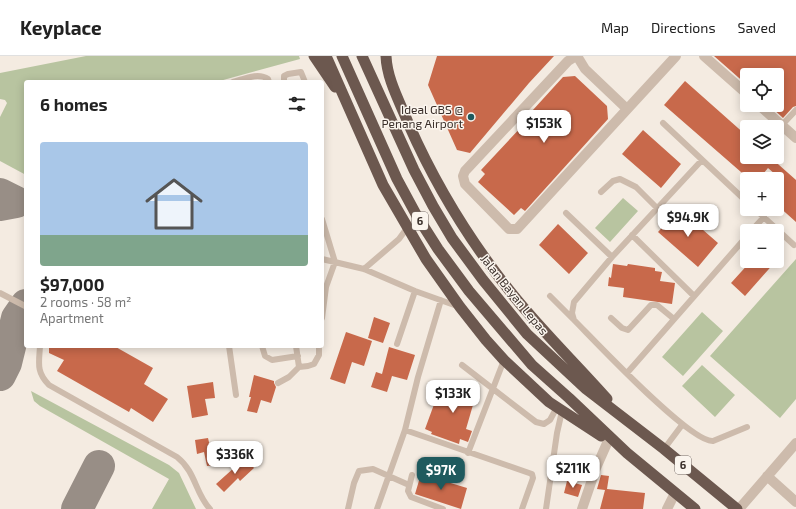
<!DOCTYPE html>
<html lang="en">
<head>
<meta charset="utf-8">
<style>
	:root { --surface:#fff; --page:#f6f6f6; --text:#222; --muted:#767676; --line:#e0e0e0; --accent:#1f5a5e }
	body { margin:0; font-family:"Exo 2",sans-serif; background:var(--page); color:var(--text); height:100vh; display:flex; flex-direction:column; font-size:15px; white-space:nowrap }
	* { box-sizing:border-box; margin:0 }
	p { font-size:13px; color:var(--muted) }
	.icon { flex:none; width:22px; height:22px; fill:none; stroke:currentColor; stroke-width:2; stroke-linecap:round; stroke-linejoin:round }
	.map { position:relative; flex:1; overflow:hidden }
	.drawer { position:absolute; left:24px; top:24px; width:300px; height:268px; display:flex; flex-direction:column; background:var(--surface); border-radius:4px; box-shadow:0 2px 10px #0003 }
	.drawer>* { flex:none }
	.buttons { position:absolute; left:740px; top:12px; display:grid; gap:8px }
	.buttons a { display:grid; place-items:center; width:44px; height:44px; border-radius:4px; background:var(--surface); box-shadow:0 2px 10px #0003; font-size:20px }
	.price { position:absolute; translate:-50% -34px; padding:0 9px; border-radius:8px; background:#fff; color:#222; font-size:13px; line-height:26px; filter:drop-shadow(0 1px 2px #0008) }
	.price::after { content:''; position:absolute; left:50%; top:24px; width:12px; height:9px; margin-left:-6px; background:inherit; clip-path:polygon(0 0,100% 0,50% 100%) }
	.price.on { background:var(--accent); color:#fff }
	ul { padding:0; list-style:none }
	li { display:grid; align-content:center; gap:8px; height:212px; padding:0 16px }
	li span { display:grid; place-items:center; height:124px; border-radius:4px; color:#555 }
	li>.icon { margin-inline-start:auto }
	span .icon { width:72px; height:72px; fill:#fffc; stroke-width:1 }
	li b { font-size:17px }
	h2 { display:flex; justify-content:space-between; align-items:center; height:48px; padding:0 16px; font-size:17px }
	header { display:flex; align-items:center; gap:24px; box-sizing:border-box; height:56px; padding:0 20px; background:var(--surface); border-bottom:1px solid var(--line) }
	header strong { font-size:19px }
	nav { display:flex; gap:22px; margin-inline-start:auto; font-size:14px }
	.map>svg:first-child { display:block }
	.green { fill:#b8c4a0 }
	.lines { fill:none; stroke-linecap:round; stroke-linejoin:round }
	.taxiway { stroke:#988e86; stroke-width:32 }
	.building { fill:#c8694b }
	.service { stroke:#cdbbac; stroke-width:6 }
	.minor { stroke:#cdbbac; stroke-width:10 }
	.trunk { stroke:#6c584f; stroke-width:11 }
	.poi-dot { fill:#1f5a5e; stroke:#fbf5ee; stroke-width:1.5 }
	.labels { text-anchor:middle; stroke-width:3; stroke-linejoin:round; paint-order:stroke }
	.shield { fill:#fbf5ee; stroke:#756b66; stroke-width:1 }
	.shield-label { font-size:11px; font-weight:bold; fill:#3b302b }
	.poi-label { font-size:12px; fill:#3b302b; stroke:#fbf5ee; text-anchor:end }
	.street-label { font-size:12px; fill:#3b302b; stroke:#fbf5ee }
</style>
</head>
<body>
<header>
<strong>Keyplace</strong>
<nav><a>Map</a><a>Directions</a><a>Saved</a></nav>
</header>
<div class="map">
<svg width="796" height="453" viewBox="0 0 796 453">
	<rect width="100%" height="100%" fill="#f4ebe1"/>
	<path class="green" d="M86 0H299L300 3 216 26H26V119L0 105V61L7 47 5 44 0 43V17Z
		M623 142 638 155 610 186 595 172Z
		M796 203V343L780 362 710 300Z
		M702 256 723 275 683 320 662 301Z
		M702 309 735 339 715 361 682 330Z
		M31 335 169 409 179 417 196 453H152L169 423 40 350 34 345Z"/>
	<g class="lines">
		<path class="taxiway" d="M0 138 16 146 0 149
			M0 319 6 307 17 262 26 249
			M77 453 99 410"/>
	</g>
	<path class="building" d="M437 0H554L529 27 470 97 457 94 428 29Z
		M714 0H796V50L793 51 783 62 769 49H777V19H747V29Z
		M575 20 607 50 608 63 525 155 521 152 514 159 478 126 485 118 481 114 524 68 522 66 563 21Z
		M685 25 747 80V101H770L796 124V166L777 149V134L784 126 768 112 759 123H749L664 49Z
		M643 74 681 108 661 132 622 98Z
		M679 153 718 187 698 211 658 176Z
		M558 168 588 197 569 218 539 189Z
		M751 205H776L745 240 731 227Z
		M613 208 627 210 628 208 655 212V215L662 216 660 225 675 227 672 248 623 241 624 232 608 230 609 221 611 222Z
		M374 261 390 267 383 287 368 282Z
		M346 276 372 285 364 310 352 306 345 328 330 323Z
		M49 290H114L153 312 144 328 168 343 153 366 131 352 129 356 57 315 64 304 49 297Z
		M389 291 415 299 407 324 392 320 387 336 371 331 376 316 382 318Z
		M254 319 274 325V327L276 331 271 347 261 344 257 357 247 355 251 341H249Z
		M450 325 474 332 471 341 475 342 466 373 472 375 468 386 460 383 459 388 431 378 432 376 425 373 436 343 445 345Z
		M213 326 215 342 205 343 208 359 192 362 187 330Z
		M208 382 211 395H213L216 409 207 410 204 396 197 398 195 384Z
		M245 402 254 412 240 425 238 422 224 436 216 428Z
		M421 418 467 432 461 453 415 438Z
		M601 419 609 420 607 433 645 437 643 453H600L605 434 597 433Z
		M567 425 582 429 578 441 564 437Z"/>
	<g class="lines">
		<path class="service" d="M233 26C244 23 258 16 268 23L269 26
			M284 26V20L288 18 301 16 305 26
			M663 67 747 146
			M782 69 796 54
			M702 104 612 201 574 246 572 257 574 264C594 284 690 387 713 385L747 371
			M601 136 613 125 620 123 636 131 657 152
			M755 153 794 189
			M566 157 612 201
			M322 163 335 206 326 231 322 262
			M751 175 764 161
			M632 179 694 240
			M322 203 364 213 415 235 457 250
			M364 213 399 183 407 172
			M0 237 25 250
			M550 240 573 263
			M611 262 622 272 628 274 651 249H657L674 263
			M397 288 415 235
			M40 290C39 307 36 316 49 329L177 401C196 416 195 437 210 453
			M229 290 236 339
			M262 290 265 300 272 304 298 300
			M462 309 536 366 544 368 550 364 557 351
			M299 311 308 310 314 308 319 299V290
			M627 317 747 180
			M278 327 289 321 299 311 296 290
			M405 374 532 418 533 422 522 453
			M664 393 682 369
			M468 397 504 304
			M412 419 408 435 411 441 443 453
			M348 453 354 427 359 415 373 413 409 429
			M377 453 405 374 418 321 441 244
			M546 453 557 377 562 355"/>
		<path class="minor" d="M576 0 568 5 465 115 463 120 465 128 509 173H517L676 0
			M577 0 585 13 627 53
			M704 0 747 38
			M759 49 796 82
			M767 420 796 446
			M582 453 596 412 608 385
			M667 453 675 437
			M739 453 796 387"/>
		<path class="trunk" d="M314 0 335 31
			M326 0 383 129 426 203 460 251 486 284 504 304 549 346 601 380
			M342 0 397 123 417 160 438 193 469 235 532 309 569 342 627 397 695 453
			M362 0 414 114 433 150 452 182 483 224 527 278 586 333 664 393 737 453
			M386 0C387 24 400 46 409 69 436 130 471 187 513 239 542 275 576 308 607 343"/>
	</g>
	<circle class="poi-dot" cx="471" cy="61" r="4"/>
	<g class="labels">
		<g class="shield">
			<rect x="412" y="156" width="16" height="18" rx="3"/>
			<rect x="675" y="400" width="16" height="18" rx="3"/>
		</g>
		<g class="shield-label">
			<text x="420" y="169">6</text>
			<text x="683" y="413">6</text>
		</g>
		<g class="poi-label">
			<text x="463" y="58">Ideal GBS @<tspan x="463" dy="14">Penang Airport</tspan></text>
		</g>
		<g class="street-label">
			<text transform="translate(514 239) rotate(51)" y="4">Jalan Bayan Lepas</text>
		</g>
	</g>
</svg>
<div class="buttons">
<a><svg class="icon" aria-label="locate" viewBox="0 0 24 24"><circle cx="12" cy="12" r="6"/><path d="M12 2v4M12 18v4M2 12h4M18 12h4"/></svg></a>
<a><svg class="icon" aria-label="layers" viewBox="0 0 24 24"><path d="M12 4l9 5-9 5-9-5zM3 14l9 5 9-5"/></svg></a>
<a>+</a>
<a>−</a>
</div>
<b class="price" style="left:544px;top:88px">$153K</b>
<b class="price" style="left:688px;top:182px">$94.9K</b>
<b class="price" style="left:453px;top:358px">$133K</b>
<b class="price" style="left:235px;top:419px">$336K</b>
<b class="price" style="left:573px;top:433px">$211K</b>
<b class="price on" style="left:441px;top:435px">$97K</b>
<section class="drawer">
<h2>6 homes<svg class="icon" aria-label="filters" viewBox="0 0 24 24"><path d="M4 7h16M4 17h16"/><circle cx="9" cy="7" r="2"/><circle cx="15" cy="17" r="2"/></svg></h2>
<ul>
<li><span style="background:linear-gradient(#a9c7e8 75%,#7fa58c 0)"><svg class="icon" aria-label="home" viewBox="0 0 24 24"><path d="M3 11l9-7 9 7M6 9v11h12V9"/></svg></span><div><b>$97,000</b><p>2 rooms · 58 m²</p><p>Apartment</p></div></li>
</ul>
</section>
</div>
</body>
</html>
